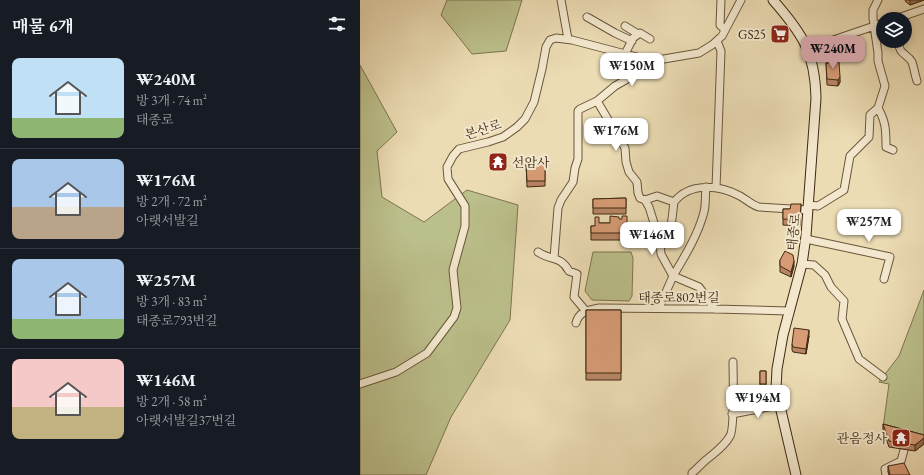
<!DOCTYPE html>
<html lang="ko">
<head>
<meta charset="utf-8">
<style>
	:root { --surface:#171b24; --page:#242831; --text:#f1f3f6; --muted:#9ea1a6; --line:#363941; --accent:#c59692 }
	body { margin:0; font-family:"EB Garamond","Noto Serif KR",serif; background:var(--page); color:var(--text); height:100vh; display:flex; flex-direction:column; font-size:15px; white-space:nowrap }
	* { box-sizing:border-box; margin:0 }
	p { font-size:13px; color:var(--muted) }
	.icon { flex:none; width:22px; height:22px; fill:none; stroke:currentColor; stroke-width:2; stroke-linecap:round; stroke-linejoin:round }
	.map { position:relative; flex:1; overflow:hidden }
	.drawer { display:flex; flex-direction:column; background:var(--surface); width:360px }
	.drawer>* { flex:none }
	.fabs { position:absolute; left:516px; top:12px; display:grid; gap:8px }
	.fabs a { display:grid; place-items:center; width:36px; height:36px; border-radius:50%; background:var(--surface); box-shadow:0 2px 10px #0003; font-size:20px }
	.price { position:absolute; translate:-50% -34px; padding:0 9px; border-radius:8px; background:#fff; color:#222; font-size:13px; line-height:26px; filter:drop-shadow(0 1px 2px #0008) }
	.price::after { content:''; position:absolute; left:50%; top:24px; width:12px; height:9px; margin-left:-6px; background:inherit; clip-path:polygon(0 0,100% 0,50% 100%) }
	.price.selected { background:var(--accent); color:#111 }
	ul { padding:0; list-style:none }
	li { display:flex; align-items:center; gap:12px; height:100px; padding:0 12px }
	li+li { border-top:1px solid var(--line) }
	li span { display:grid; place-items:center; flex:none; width:112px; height:80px; border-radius:8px; color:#555 }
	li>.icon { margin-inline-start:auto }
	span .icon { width:48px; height:48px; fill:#fffc; stroke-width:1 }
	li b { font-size:17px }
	h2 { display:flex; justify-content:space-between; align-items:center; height:48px; padding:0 12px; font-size:17px }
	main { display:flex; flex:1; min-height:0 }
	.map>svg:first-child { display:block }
	.green { fill:#bbbf8b; stroke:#7d744f }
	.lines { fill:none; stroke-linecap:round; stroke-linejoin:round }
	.minor-casing { stroke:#6a563b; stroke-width:9 }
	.secondary-casing { stroke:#3f2913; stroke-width:11 }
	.minor { stroke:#f3e8ce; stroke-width:7 }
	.secondary { stroke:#f3e8ce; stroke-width:9 }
	.wall { fill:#b98665; stroke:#3f2913 }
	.shaded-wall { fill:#966d53; stroke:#3f2913 }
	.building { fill:#d79c76; stroke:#3f2913 }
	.labels { text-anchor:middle; stroke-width:4; stroke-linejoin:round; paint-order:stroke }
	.poi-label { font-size:13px; fill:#3f2913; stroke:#f3e8ce; text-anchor:end }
	.street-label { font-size:13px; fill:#3f2913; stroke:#f3e8ce }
</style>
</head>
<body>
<main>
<section class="drawer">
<h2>매물 6개<svg class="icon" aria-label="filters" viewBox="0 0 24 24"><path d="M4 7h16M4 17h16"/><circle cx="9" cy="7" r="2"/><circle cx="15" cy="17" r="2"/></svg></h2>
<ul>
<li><span style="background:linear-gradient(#bfe0f5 75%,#8fb573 0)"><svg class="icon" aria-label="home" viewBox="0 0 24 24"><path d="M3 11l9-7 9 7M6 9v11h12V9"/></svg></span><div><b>₩240M</b><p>방 3개 · 74 m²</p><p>태종로</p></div></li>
<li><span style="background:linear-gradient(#a9c7e8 60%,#b9a48a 0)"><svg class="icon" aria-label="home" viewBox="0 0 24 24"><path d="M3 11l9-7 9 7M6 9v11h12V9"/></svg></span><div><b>₩176M</b><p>방 2개 · 72 m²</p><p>아랫서발길</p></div></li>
<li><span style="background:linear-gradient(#a9c7e8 75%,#8fb573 0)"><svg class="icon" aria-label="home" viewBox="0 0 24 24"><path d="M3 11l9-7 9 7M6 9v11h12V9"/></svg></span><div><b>₩257M</b><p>방 3개 · 83 m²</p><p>태종로793번길</p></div></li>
<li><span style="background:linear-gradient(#f6c9c9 60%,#c2b280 0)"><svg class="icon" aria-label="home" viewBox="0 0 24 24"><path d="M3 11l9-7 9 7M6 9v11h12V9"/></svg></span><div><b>₩146M</b><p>방 2개 · 58 m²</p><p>아랫서발길37번길</p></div></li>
</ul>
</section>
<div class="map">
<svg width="564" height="475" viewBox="0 0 564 475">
	<rect width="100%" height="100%" fill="#ecdcb4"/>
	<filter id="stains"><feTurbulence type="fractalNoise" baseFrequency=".005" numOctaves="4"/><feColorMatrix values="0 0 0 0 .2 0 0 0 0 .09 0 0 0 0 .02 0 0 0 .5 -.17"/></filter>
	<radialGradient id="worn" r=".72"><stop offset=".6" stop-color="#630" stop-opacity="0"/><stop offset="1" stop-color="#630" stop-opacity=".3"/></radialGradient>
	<path class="green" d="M87 0H162L146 51 112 54 81 15Z
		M0 65 37 132 17 151 22 197 64 222 107 190 158 205 150 320 91 417 66 475H0Z
		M233 252H271L273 258 272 296 269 301 232 300 225 291Z
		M564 290V439L523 428 529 384 519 382 539 356Z"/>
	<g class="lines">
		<defs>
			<path id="minor" d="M201 0 208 39
				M361 0 360 25 365 30
				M227 17 255 33 272 41
				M535 19 564 9
				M265 26 278 34
				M539 41C538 55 547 53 552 62 554 68 555 75 557 81
				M447 49 523 23
				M265 54 273 38 280 33 290 39
				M237 101 265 148 266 162 269 172 277 182 278 193 280 198 285 200 289 207 300 242 301 254 313 276 299 308
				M518 108C526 122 526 131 526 147L533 150
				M346 187C345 195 346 204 344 212 338 235 325 256 313 276L339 287 355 309
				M356 188 361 51 357 41
				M285 200 297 196 314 202
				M448 205 458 206 484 190 490 156 509 137 510 115 518 108 525 86 518 61V53L513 18V10L518 0
				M311 227 314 202C330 182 359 185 380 196 387 200 392 205 399 207L448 210
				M446 239 530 257 524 279
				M178 252C191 261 200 255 209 271L217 274 214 297 225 310
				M194 258 198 208 201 200 213 182 215 168 218 159V111L220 109 237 101 255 86 290 66 292 61
				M442 264 454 265 465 275 471 287 484 301 482 319 499 359 523 377
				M216 323C219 311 229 310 239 308L355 309 428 311
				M0 384 36 372 67 353 94 317 97 308 93 270 105 226V206L88 179 87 167 93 156 99 149 128 142 143 137 157 127 165 119 174 102 182 69 186 47 190 40 196 38 212 40 292 61 339 53 352 45 362 36 381 0
				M372 414 419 405
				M332 475V473C337 469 341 464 346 460 355 452 364 447 370 436 375 428 373 375 373 362
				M526 475 525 469 541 461 544 450"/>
			<path id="secondary" d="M413 0C442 33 455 52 456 98L446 236 442 264 423 335 417 369 416 389 436 475"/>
		</defs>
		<use href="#minor" class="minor-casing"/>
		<use href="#secondary" class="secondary-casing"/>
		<use href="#minor" class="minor"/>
		<use href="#secondary" class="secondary"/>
	</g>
	<path class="wall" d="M545 0H564L550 5 546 2Z
		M477 62 480 82 478 86 467 85 466 63Z
		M166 163H185V186L167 187Z
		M266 198V214H233V199Z
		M441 204 440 226 423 225V209H430Z
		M259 219 267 224H274V240H231V226H235L239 223H250Z
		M420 260 434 266 431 277 420 272Z
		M226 310H261V380H226Z
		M449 336 446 354 433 352 432 350V344Z
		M400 371H406V387H400Z
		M523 424 564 435V444L555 451 529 447 523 430Z
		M528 466 550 475H529L528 472Z"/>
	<path class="shaded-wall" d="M550 0H564L550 5Z
		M480 77V82L478 86V80Z
		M434 261V266L431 277V272Z
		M449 330V336L446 354V349Z
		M564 438V444L555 451V445Z"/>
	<path class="building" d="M470 58 477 60 476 62H479L480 77 478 80 467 79 466 63H470Z
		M166 163H185V181H167Z
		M266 198V208H233V199Z
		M431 204H441L440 220 423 219V209H430Z
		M250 216 259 217V219H262V216H267V224H274V233H231V226H235V217H239V223H250Z
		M425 251 433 255 434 261 431 272 420 266V260Z
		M226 310H261V373H226Z
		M434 328 449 330 446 349 433 347 432 344Z
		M400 371H406V384H400Z
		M523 424 564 435V438L555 445 529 441Z
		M544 463 550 475H530L528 466Z"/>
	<defs>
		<symbol id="supermarket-square" viewBox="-11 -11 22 22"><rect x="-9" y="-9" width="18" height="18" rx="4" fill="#8f2418" stroke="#f3e8ce"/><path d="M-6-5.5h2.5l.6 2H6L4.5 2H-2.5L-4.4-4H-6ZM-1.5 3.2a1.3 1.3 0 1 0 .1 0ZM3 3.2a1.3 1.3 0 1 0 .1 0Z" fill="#fff"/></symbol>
		<symbol id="temple-square" viewBox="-11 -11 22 22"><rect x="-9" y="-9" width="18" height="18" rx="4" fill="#8f2418" stroke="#f3e8ce"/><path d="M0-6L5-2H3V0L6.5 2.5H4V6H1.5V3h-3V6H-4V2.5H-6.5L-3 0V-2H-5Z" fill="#fff"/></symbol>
	</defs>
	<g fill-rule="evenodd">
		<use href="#supermarket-square" x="409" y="23" width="22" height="22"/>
		<use href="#temple-square" x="127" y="151" width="22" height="22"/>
		<use href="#temple-square" x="530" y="427" width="22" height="22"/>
	</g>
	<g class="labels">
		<g class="poi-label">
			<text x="406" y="39">GS25</text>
			<text x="152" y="167" text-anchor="start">선암사</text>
			<text x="527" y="443">관음정사</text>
		</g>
		<g class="street-label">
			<text transform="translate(123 129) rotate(-18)" y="5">본산로</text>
			<text transform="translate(433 232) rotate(-84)" y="5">태종로</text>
			<text x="319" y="302">태종로802번길</text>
		</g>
	</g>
	<rect width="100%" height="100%" filter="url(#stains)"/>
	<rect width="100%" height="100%" fill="url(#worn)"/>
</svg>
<div class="fabs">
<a><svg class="icon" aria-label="layers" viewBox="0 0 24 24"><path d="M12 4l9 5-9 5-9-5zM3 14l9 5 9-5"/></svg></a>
</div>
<b class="price selected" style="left:473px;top:70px">₩240M</b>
<b class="price" style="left:272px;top:87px">₩150M</b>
<b class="price" style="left:256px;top:152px">₩176M</b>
<b class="price" style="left:509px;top:243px">₩257M</b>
<b class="price" style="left:292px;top:256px">₩146M</b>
<b class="price" style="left:398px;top:419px">₩194M</b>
</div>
</main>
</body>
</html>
